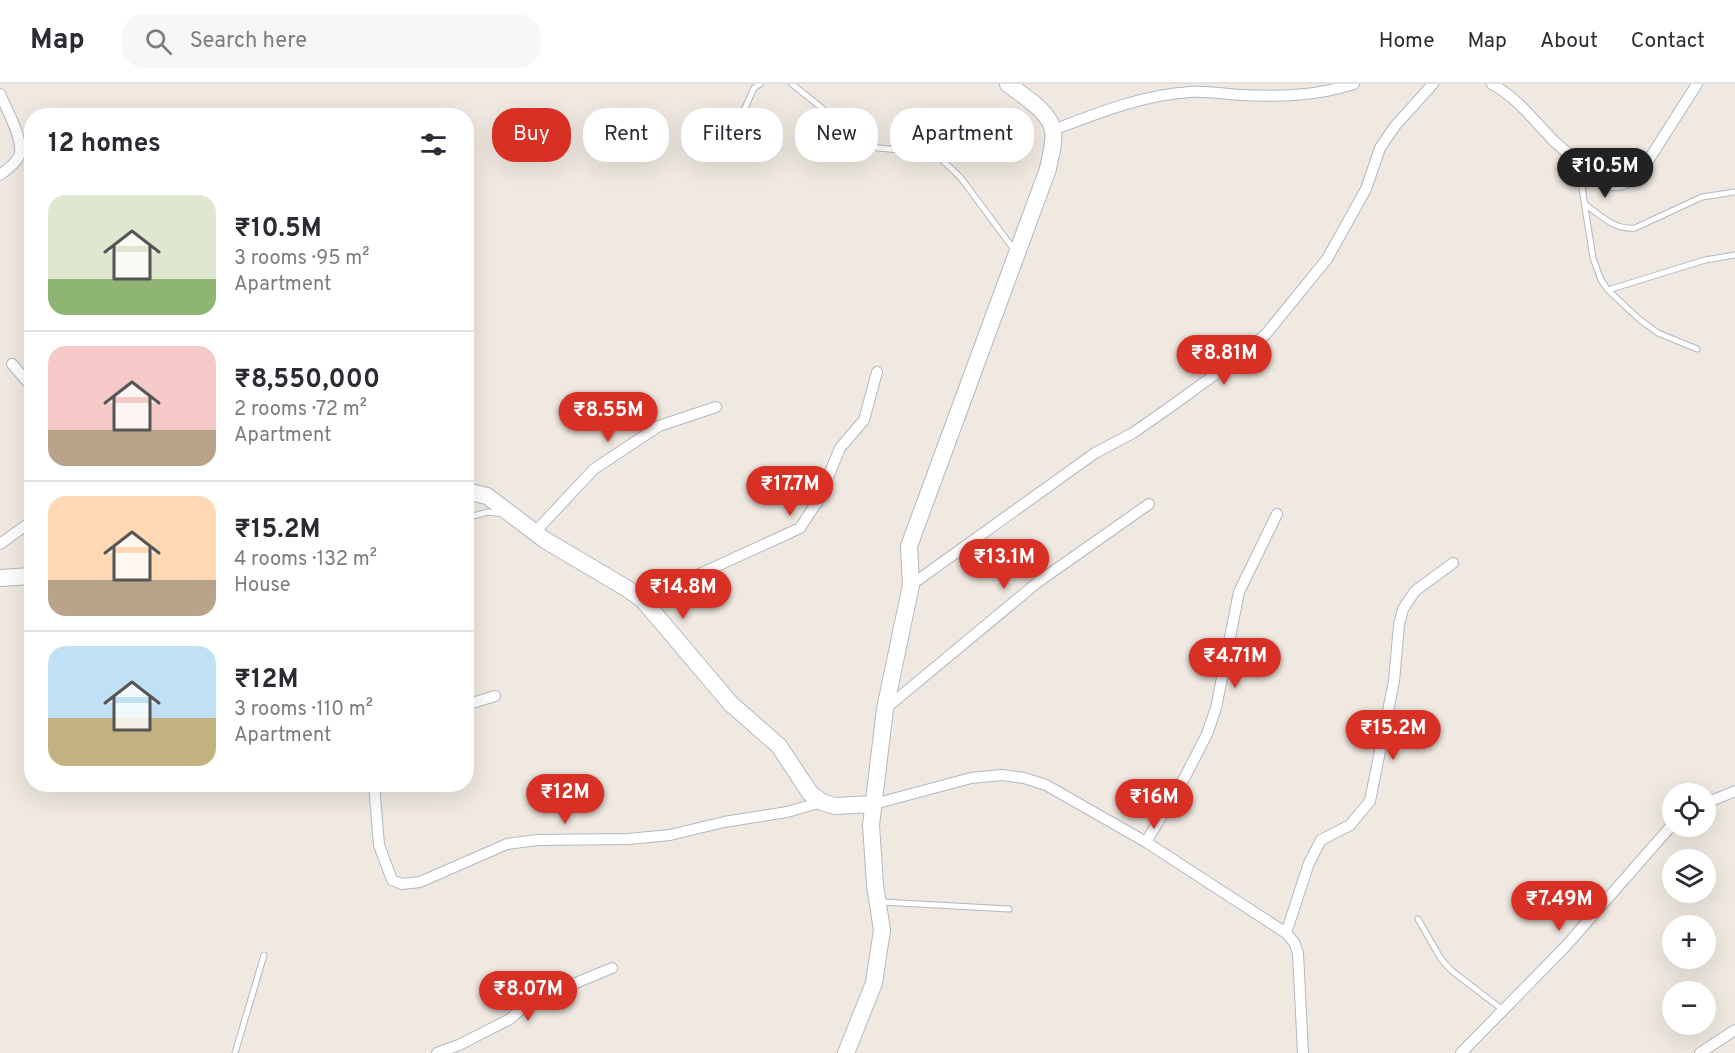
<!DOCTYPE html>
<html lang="en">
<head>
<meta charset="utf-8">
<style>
	:root { --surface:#fff; --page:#f7f7f7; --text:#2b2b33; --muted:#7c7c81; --line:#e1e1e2; --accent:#d93025 }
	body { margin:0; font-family:Overpass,sans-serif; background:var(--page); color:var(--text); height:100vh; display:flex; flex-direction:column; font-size:22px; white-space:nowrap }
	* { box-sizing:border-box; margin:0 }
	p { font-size:20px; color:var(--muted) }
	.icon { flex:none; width:33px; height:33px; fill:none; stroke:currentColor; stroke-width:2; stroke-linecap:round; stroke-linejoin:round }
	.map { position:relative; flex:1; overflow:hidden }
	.sheet { position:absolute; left:24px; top:24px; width:450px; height:684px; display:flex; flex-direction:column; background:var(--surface); border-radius:24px; box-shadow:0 6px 24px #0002 }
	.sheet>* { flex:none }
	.hud { position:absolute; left:492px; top:24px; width:570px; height:54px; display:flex; gap:12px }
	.tools { position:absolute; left:1662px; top:699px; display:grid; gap:12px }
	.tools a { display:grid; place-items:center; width:54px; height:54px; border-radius:50%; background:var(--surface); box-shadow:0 6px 24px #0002; font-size:30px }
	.price { position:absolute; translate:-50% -51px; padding:0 14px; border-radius:21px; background:var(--accent); color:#fff; font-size:20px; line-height:39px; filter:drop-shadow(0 2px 3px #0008) }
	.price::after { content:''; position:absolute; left:50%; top:36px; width:18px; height:14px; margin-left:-9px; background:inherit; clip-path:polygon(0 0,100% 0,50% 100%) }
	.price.selected { background:#222; color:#fff }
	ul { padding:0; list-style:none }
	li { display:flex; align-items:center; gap:18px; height:150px; padding:0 24px }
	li+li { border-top:2px solid var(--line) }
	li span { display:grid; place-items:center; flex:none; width:168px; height:120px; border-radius:18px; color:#555 }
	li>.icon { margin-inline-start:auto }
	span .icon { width:72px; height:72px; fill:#fffc; stroke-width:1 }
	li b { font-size:26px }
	h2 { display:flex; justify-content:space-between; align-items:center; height:72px; padding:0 24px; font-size:26px }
	.tag { padding:0 21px; border-radius:24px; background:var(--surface); box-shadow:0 6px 24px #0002; font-size:21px; line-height:54px }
	.tag.selected { background:var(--accent); color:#fff }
	header { display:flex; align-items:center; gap:36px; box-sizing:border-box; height:84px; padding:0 30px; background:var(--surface); border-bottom:2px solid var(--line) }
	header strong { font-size:28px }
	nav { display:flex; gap:33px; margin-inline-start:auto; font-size:21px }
	.search { width:420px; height:54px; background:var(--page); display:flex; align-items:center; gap:15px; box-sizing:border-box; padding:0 21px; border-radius:24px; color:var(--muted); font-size:22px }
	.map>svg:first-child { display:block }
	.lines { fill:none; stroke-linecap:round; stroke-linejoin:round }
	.lane-casing { stroke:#b4b7c1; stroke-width:7 }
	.street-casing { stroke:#b4b7c1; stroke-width:12 }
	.secondary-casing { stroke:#b4b7c1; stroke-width:18 }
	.lane { stroke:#fff; stroke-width:5 }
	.street { stroke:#fff; stroke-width:10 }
	.secondary { stroke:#fff; stroke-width:16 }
</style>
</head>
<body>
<header>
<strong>Map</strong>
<div class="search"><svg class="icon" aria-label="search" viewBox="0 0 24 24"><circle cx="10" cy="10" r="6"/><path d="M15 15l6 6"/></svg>Search here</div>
<nav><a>Home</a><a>Map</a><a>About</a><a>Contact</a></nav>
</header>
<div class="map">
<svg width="1735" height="969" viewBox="0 0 1735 969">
	<rect width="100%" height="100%" fill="#efe9e1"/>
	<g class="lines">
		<defs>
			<path id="lane" d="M792 0 858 53 878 64 922 68 940 74 961 94 1015 167
				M735 46 754 4 760 0
				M1578 78 1593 174 1601 196 1608 206 1639 235 1658 249 1697 265
				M1586 121C1602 133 1615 146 1635 144L1702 113 1735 108
				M1608 206 1705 176 1735 171
				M466 434 488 428 503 430
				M882 818 1009 825
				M1418 835 1441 875 1452 887 1503 926
				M235 969 264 871"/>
			<path id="street" d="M1492 0C1518 14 1534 37 1554 57 1569 71 1585 84 1601 97 1618 106 1627 100 1641 88L1697 0
				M0 10C6 24 27 61 18 74 14 81 6 86 0 91
				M1053 46C1098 29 1142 11 1190 8 1207 7 1224 10 1241 11 1280 13 1316 12 1354 0
				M12 280 32 303
				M535 448 594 385 659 342 716 323
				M0 460 32 437
				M911 501 1095 369 1133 349 1173 321 1228 281 1266 250 1327 175 1366 105 1380 64 1395 42 1433 0
				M643 516 800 444 819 415 840 364 864 336 877 288
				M466 621 495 612
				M885 625 1038 498 1149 420
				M374 700 379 761 392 796 402 800 420 798 507 760 537 756 628 755 670 751 724 738 787 728 822 718
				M1706 719 1735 707
				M874 720 971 694 1002 691 1024 694 1046 701 1146 758 1260 832 1286 849 1294 858 1298 869 1303 969
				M1146 758 1186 691 1207 650 1216 624 1239 508 1277 430
				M1286 849 1309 779 1321 756 1350 741 1370 717 1394 597 1399 541 1403 525 1415 507 1453 479
				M437 969 459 961 510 935 520 926 537 915 612 884
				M1461 969 1565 863 1672 741
				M1700 969 1735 946"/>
			<path id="secondary" d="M466 407 487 412 545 456 626 504 643 516 731 620 779 662 810 709 822 718 835 722 874 720
				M0 494 32 492
				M846 969 874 899 882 846 875 801 871 741 885 625 911 501 909 462 1048 85C1050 73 1055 59 1053 47 1050 27 1023 12 1008 0"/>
		</defs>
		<use href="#lane" class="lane-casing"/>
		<use href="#street" class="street-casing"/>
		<use href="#secondary" class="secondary-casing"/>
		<use href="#lane" class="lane"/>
		<use href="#street" class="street"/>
		<use href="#secondary" class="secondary"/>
	</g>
</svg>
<div class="tools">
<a><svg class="icon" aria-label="locate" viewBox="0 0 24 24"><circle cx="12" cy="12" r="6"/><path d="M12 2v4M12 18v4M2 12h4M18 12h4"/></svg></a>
<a><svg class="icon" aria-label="layers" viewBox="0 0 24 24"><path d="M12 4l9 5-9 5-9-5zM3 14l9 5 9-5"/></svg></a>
<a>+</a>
<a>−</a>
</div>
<b class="price selected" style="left:1605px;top:115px">₹10.5M</b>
<b class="price" style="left:1224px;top:302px">₹8.81M</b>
<b class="price" style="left:608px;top:359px">₹8.55M</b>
<b class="price" style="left:790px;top:433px">₹17.7M</b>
<b class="price" style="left:1004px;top:506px">₹13.1M</b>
<b class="price" style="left:683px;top:536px">₹14.8M</b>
<b class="price" style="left:1235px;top:605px">₹4.71M</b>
<b class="price" style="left:1393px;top:677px">₹15.2M</b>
<b class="price" style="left:565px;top:741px">₹12M</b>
<b class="price" style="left:1154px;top:746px">₹16M</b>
<b class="price" style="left:1559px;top:848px">₹7.49M</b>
<b class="price" style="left:528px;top:938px">₹8.07M</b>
<div class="hud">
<a class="tag selected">Buy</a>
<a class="tag">Rent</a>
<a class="tag">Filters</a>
<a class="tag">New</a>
<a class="tag">Apartment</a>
</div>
<section class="sheet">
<h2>12 homes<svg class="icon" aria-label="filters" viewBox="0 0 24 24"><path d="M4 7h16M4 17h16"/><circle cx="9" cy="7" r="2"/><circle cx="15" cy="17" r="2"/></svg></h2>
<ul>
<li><span style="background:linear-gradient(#dfe7d0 70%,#8fb573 0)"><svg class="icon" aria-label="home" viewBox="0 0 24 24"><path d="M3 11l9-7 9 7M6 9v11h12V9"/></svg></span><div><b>₹10.5M</b><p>3 rooms · 95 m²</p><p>Apartment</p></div></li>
<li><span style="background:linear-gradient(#f6c9c9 70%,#b9a48a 0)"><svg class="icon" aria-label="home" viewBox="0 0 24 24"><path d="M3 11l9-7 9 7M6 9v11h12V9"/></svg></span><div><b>₹8,550,000</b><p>2 rooms · 72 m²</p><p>Apartment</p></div></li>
<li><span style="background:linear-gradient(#ffd9b3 70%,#b9a48a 0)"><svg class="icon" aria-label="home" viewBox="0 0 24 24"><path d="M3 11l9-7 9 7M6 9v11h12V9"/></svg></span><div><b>₹15.2M</b><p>4 rooms · 132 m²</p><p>House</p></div></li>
<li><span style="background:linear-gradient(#bfe0f5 60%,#c2b280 0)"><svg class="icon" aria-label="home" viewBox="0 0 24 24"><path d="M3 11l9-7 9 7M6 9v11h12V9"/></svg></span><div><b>₹12M</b><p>3 rooms · 110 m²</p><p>Apartment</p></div></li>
</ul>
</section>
</div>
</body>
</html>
